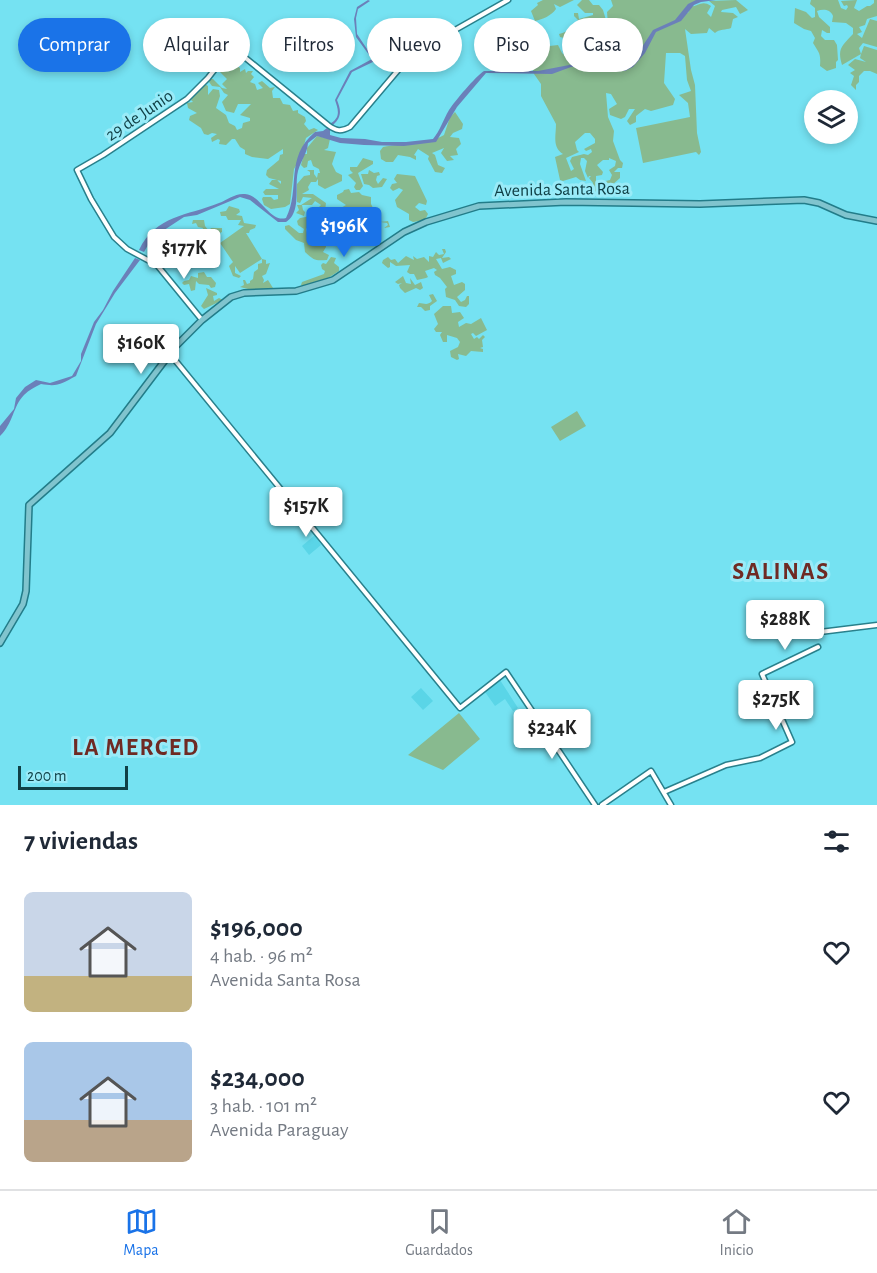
<!DOCTYPE html>
<html lang="es">
<head>
<meta charset="utf-8">
<style>
	:root { --surface:#fff; --page:#f6f6f7; --text:#1f2937; --muted:#747a83; --line:#e0e1e3; --accent:#1a73e8 }
	body { margin:0; font-family:"Alegreya Sans",sans-serif; background:var(--page); color:var(--text); height:100vh; display:flex; flex-direction:column; font-size:22px; white-space:nowrap }
	* { box-sizing:border-box; margin:0 }
	p { font-size:20px; color:var(--muted) }
	.icon { flex:none; width:33px; height:33px; fill:none; stroke:currentColor; stroke-width:2; stroke-linecap:round; stroke-linejoin:round }
	.map { position:relative; height:805px; overflow:hidden }
	.panel { display:flex; flex-direction:column; background:var(--surface); flex:1 }
	.panel>* { flex:none }
	.guide { position:absolute; left:18px; top:18px; width:842px; height:54px; display:flex; gap:12px }
	.tools { position:absolute; left:804px; top:90px; display:grid; gap:12px }
	.tools a { display:grid; place-items:center; width:54px; height:54px; border-radius:50%; background:var(--surface); box-shadow:0 3px 9px #0003; font-size:30px }
	.scale { position:absolute; left:18px; bottom:15px; width:110px; box-sizing:border-box; padding-left:6px; border:3px solid #104046; border-top:0; font-size:16px; line-height:21px; white-space:nowrap; color:#104046; -webkit-text-stroke:4px #99ebf8; paint-order:stroke }
	.price { position:absolute; translate:-50% -51px; padding:0 14px; border-radius:6px; background:#fff; color:#222; font-size:20px; line-height:39px; filter:drop-shadow(0 2px 3px #0008) }
	.price::after { content:''; position:absolute; left:50%; top:36px; width:18px; height:14px; margin-left:-9px; background:inherit; clip-path:polygon(0 0,100% 0,50% 100%) }
	.price.selected { background:var(--accent); color:#fff }
	ul { padding:0; list-style:none }
	li { display:flex; align-items:center; gap:18px; height:150px; padding:0 24px }
	li span { display:grid; place-items:center; flex:none; width:168px; height:120px; border-radius:9px; color:#555 }
	li>.icon { margin-inline-start:auto }
	span .icon { width:72px; height:72px; fill:#fffc; stroke-width:1 }
	li b { font-size:26px }
	h2 { display:flex; justify-content:space-between; align-items:center; height:72px; padding:0 24px; font-size:26px }
	.chip { padding:0 21px; border-radius:27px; background:var(--surface); box-shadow:0 3px 9px #0003; font-size:21px; line-height:54px }
	.chip.selected { background:var(--accent); color:#fff }
	.menu { display:flex; justify-content:space-around; align-items:center; height:84px; border-top:2px solid var(--line); background:var(--surface); font-size:16px; color:var(--muted) }
	.menu a { display:grid; justify-items:center; gap:3px }
	.menu .selected { color:var(--accent) }
	.map>svg:first-child { display:block }
	.built { fill:#5ad5e7 }
	.green { fill:#88ba8f; fill-rule:evenodd }
	.water { fill:#6b80b9 }
	.lines { fill:none; stroke-linecap:round; stroke-linejoin:round }
	.minor-casing { stroke:#29808c; stroke-width:7 }
	.major-casing { stroke:#227c89; stroke-width:8 }
	.minor { stroke:#fff; stroke-width:4 }
	.major { stroke:#80c4ce; stroke-width:5 }
	.labels { text-anchor:middle; stroke-width:6; stroke-linejoin:round; paint-order:stroke }
	.street-label { font-size:18px; fill:#104046; stroke:#99ebf8 }
	.district-label { font-size:24px; font-weight:bold; letter-spacing:1.5px; fill:#6f2a23; stroke:#99ebf8 }
</style>
</head>
<body>
<div class="map">
<svg width="877" height="805" viewBox="0 0 877 805">
	<rect width="100%" height="100%" fill="#75e2f2"/>
	<path class="built" d="M315 535 321 545 309 555 302 546Z
		M500 680 518 708 513 711 505 699 495 706 485 692Z
		M421 688 433 701 423 710 411 697Z"/>
	<path class="green" d="M543 0H574L560 7 554 4 556 9C551 16 543 19 535 21L531 11 538 5 537 3Z
		M582 0H589L593 5H599L603 10 606 20 601 19 594 23 592 27 596 30 608 25 607 12 613 6 611 0H698L686 7 685 13H688L690 7C699 6 702 0 711 6L707 13 711 17 715 6 709 1 736 0 748 10 740 14 736 7 722 10 721 12 733 13 738 17 733 19 731 28C726 30 719 29 715 33L709 28 707 33 691 34 685 29 691 70 695 85 697 133 701 152 699 155 696 152 643 163 636 128 690 117 688 103 679 95 691 91 687 80 685 56 680 53H666L664 83 675 99 673 105 651 111 645 109 636 116V122L630 125 627 121 635 109H629L625 117 621 119 610 115 609 109 617 104 611 94 606 93 608 117 614 131 613 141 620 160 623 163 622 168H618L614 172H620V178L611 186 607 184 606 181 610 180 612 175 609 170 615 166 616 161 609 158V160H603L597 165 603 172 602 175 596 176V181L601 189 598 194H592L593 183 589 178 591 176H589L588 178 585 171 587 161 584 158H581L580 164 586 181 580 180 576 177 563 181 560 180 555 157 563 154C552 147 556 136 556 124L541 96V84L534 74 531 62 520 64 518 55 524 51 539 55 541 47 558 45 562 53 569 59 574 58 575 47 568 39 560 37 559 34C569 31 574 29 578 20L574 16V13H578L579 19 593 15V13H585L577 5ZM585 133H590L595 139V143L584 149 586 151 591 149 592 152 588 155 584 154 572 157 570 161 574 169 571 171 566 158 579 152 577 150 575 142Z
		M811 0H838L841 8 846 10 848 7 847 5 844 6 841 1 857 0 854 8 859 11 867 6H870L874 3V0H877V16L867 19 865 25 859 27 862 32 857 34 862 38 870 19 877 21V47L863 43 859 48 861 54 864 46 877 50V74L870 71H864L859 76V82L856 85V90L851 85 854 76 850 73 855 70 848 65 855 59 866 62 860 58 861 54 842 65C837 48 842 46 853 34V28L846 23 832 22 833 16C830 9 823 9 817 11L819 17 830 27V33H827L822 30 821 36 825 40H834L837 45 838 60 836 62V68L827 71 820 66C821 53 819 53 813 43L815 38 811 31 804 29 794 23 795 8 806 12 812 18 815 17V8L810 4Z
		M231 51 232 54 228 59V64L233 68 236 65 240 68V72L245 69 246 73 248 71H253L251 74 254 77 250 82 255 84 257 90 263 88 258 83 262 81 270 88 275 87 272 91 273 98H280L283 104 290 105 293 111 298 110V113L305 117 306 121 304 124 309 130 314 128 318 130 306 138 300 159 294 169 290 204 285 207 271 209 264 205 262 199 263 197H271L274 200 278 199V195H265L263 192 266 189H279L269 184 272 180H277L281 184V181L269 178 266 175 267 170 279 160 280 155 283 154V149L268 159 252 157 245 154V150L240 147 235 139H232L226 145 219 144 220 140 218 139 212 142 211 138 217 134 212 133 208 135 204 134 201 128 189 120 190 116 197 113 188 108 187 103 193 102 191 100 195 92 205 84 208 86V95L213 89 219 90 220 96 216 108 226 115 229 123 235 126 237 130 242 128 243 123 250 121V118L240 115 251 104H238L234 113 226 111 222 102 228 95 224 93 220 87 212 86 209 82 210 79H213L222 88 227 89 222 84 227 79 218 70Z
		M455 112 463 124 462 129 453 133 450 137 459 138 461 144 456 149 458 155 450 156 454 160 447 161 441 153 444 148 432 153 435 155 438 165 445 168 442 173 435 172 428 159 429 156 418 149 414 155 416 156V160L410 157 398 155 393 162H386L381 159 380 151 383 147C404 143 424 146 444 135L450 117Z
		M317 136 330 139 328 148 324 150 336 152 332 164 336 172 342 175V181L325 189 318 185V179L316 182H311L308 187 309 190 302 194H313L326 203 325 211 329 212 331 217 325 223 326 233 325 235 318 233 316 225 326 215 318 212V208L321 205 315 201 312 205H302L303 210 305 212 304 216 296 213 299 210 297 205H301L312 198 303 197 300 203 297 202V184L304 176 310 175V172L307 170H314V174L317 178 318 173H320L319 169 313 166 311 160 308 161 307 167 304 168 301 165 304 154H307V148Z
		M363 158 373 161V164L358 173 363 186 360 190H356L354 187 356 183 348 175 353 173 350 170V167H357Z
		M369 170 374 173 379 172 380 175 377 176 376 180 378 184 383 178 387 179 382 187 373 188 369 185 364 184 361 174H368Z
		M397 174 415 176 427 201 426 205 419 203 415 207 420 211 425 210 428 214 425 220 413 222 409 220V214L397 207 395 200 403 190 399 188 393 191 390 188 392 184 397 183 394 179Z
		M349 189 351 193 359 192 362 195 371 197V204L380 222 388 221 390 227 384 228 388 225 387 223 381 222 377 226 378 233 381 234V239L366 243V239L369 236 368 231 374 228H366L362 234 355 233 354 228 362 227 361 225 355 224 347 228 343 226V222L345 220 339 209 346 205 337 199V195L343 192 344 190Z
		M229 206 239 209 240 212 236 215 242 216 244 223 256 225 255 228 250 230 249 233H246L262 259 266 260V264L270 263 266 274 262 276 264 280 263 283 268 280 273 288 256 291 240 287 244 285 243 280H245L247 284 250 283V281L253 279 254 272 258 269V264L262 263V259L240 273 235 266V273L241 276 239 278 233 276 229 266 233 262 220 243 244 226 238 225 241 220H228L226 216H221L220 212 226 211Z
		M311 213 315 214 318 220 315 224 309 226 306 229 307 233 313 232 316 239 310 244H316L319 236 325 240 326 247 323 252 329 255 327 260C314 261 314 260 305 252L304 243 296 240 285 229V226L289 225 299 233H303L304 229 298 225 297 221 300 218 306 217Z
		M193 220H204L205 226 209 231 211 228H222V232L212 237 213 246 209 247 206 242 201 241 200 239 205 237 202 234 203 228 198 227 196 223 192 224Z
		M169 229 173 232 177 239 181 238 186 233 192 234 197 240 196 244 190 242 189 236 187 235 179 241V246L175 249 172 246V242L167 239 161 241V245H158L157 242 159 241 157 239C158 232 163 231 169 229Z
		M178 249 185 250 189 254 186 256 180 253 178 256H174L172 260 167 261 164 265 157 259 162 256 166 259Z
		M442 249H445L446 252 442 258 449 257 451 259 443 263 441 258 436 259 442 269 450 267 456 270V274L451 276 454 285 462 282 465 284V290L457 297 461 302 465 300 467 296H469V304L466 307 459 306 455 300 446 297 445 289 447 287 440 278 435 275 434 272 437 270 434 268 425 271 428 277 426 278 417 280 414 274H410L407 272 410 265 396 266 390 262V267L388 268 382 263 383 260 388 257 391 260 395 259 398 263 406 256 414 260 413 256 417 259 424 257 429 262V256L433 257 436 252 439 255 444 254Z
		M331 257 336 258 334 263 339 267V271L328 278 303 287 301 285 302 282 324 274 325 271 322 269 321 265 323 263 326 264Z
		M204 272 207 277H211L216 283 215 287 211 288 209 285 199 284 196 281 195 290 191 291 189 284 184 285 182 283 184 281 189 280 191 276 198 278V273Z
		M403 276 406 283 411 284 410 278 415 285 421 282 423 288 420 290 416 288 405 293 400 288 399 285 402 283 398 284 395 282Z
		M206 288 217 293V295L213 296 214 301 219 298 223 300 204 309 201 306 208 295Z
		M433 294 437 301 430 306V310L425 311 421 307H417L419 303C424 303 427 306 432 301L429 295Z
		M443 306H451L452 313 460 312 464 318 458 322 459 327 466 323 471 324 481 318 487 330 476 336 473 333 471 334 474 339 477 337 479 339 483 335 485 337 482 340 483 347 480 348 483 349V352L471 351 466 356 458 354 459 359 457 360 451 357 450 351 458 347 460 342 457 338 447 335V342H443L440 335 442 332H436L434 329 438 324 434 314Z
		M577 411 586 426 560 441 551 427Z
		M459 713 480 739 443 770 408 755Z"/>
	<path class="water" d="M368 0 370 1 358 9 356 18 357 34 375 61 352 72 337 100C341 110 342 117 333 125L331 123C341 117 338 109 335 100L350 71 372 59 356 37 354 19 357 7Z
		M696 0H716L701 2 694 5 681 21 656 32 645 53 633 67 625 71 589 66 571 67 552 74 486 73 457 107 436 142 404 146 364 145 340 143 317 136 308 143C307 154 301 160 298 171 294 186 302 212 286 222H278L250 200 240 197 197 215 184 217 152 238 144 252 139 250C156 215 187 216 219 203 227 200 235 193 245 194 261 195 270 223 286 218 301 189 284 158 315 132L323 131 327 128 330 130V135L341 138 365 139 382 142H406L433 139C440 131 443 120 449 110 455 101 475 77 484 71H538L585 62 624 66 635 58 653 30 675 20 688 4Z
		M135 258 140 260 115 293 96 324 76 376C61 384 58 387 41 384 35 387 29 390 24 395 13 406 13 424 0 436V426L14 409 16 398 25 387 36 380 50 383 72 376 81 361V354L94 322 103 310 113 291Z"/>
	<g class="lines">
		<defs>
			<path id="minor" d="M202 320 157 265 127 249 114 237 91 199 77 170 103 155 187 99 208 78 232 47 328 125C336 131 341 132 350 127L405 62 439 39 508 0
				M170 354 460 708 506 672 595 805
				M812 633 877 625
				M664 792 726 765 760 758 792 742 762 674 818 647
				M602 805 651 771 671 805"/>
			<path id="major" d="M0 643 23 604 26 591 29 505 110 433 175 347 202 320 231 297 244 293 296 291 333 280 404 232 426 222 479 206 566 202 700 204 804 200 819 203 846 215 877 221"/>
		</defs>
		<use href="#minor" class="minor-casing"/>
		<use href="#major" class="major-casing"/>
		<use href="#minor" class="minor"/>
		<use href="#major" class="major"/>
	</g>
	<g class="labels">
		<g class="street-label">
			<text transform="translate(139 115) rotate(-34)" y="6">29 de Junio</text>
			<text transform="translate(562 189) rotate(-1)" y="6">Avenida Santa Rosa</text>
		</g>
		<g class="district-label">
			<text x="781" y="579">SALINAS</text>
			<text x="136" y="755">LA MERCED</text>
		</g>
	</g>
</svg>
<div class="tools">
<a><svg class="icon" aria-label="layers" viewBox="0 0 24 24"><path d="M12 4l9 5-9 5-9-5zM3 14l9 5 9-5"/></svg></a>
</div>
<div class="scale">200 m</div>
<b class="price selected" style="left:344px;top:258px">$196K</b>
<b class="price" style="left:184px;top:280px">$177K</b>
<b class="price" style="left:141px;top:375px">$160K</b>
<b class="price" style="left:306px;top:538px">$157K</b>
<b class="price" style="left:785px;top:651px">$288K</b>
<b class="price" style="left:776px;top:731px">$275K</b>
<b class="price" style="left:552px;top:760px">$234K</b>
<div class="guide">
<a class="chip selected">Comprar</a>
<a class="chip">Alquilar</a>
<a class="chip">Filtros</a>
<a class="chip">Nuevo</a>
<a class="chip">Piso</a>
<a class="chip">Casa</a>
</div>
</div>
<section class="panel">
<h2>7 viviendas<svg class="icon" aria-label="filters" viewBox="0 0 24 24"><path d="M4 7h16M4 17h16"/><circle cx="9" cy="7" r="2"/><circle cx="15" cy="17" r="2"/></svg></h2>
<ul>
<li><span style="background:linear-gradient(#c9d6e8 70%,#c2b280 0)"><svg class="icon" aria-label="home" viewBox="0 0 24 24"><path d="M3 11l9-7 9 7M6 9v11h12V9"/></svg></span><div><b>$196,000</b><p>4 hab. · 96 m²</p><p>Avenida Santa Rosa</p></div><svg class="icon" aria-label="heart" viewBox="0 0 24 24"><path d="M12 20l-8-8c-3-5 5-10 8-4 3-6 11-1 8 4z"/></svg></li>
<li><span style="background:linear-gradient(#a9c7e8 65%,#b9a48a 0)"><svg class="icon" aria-label="home" viewBox="0 0 24 24"><path d="M3 11l9-7 9 7M6 9v11h12V9"/></svg></span><div><b>$234,000</b><p>3 hab. · 101 m²</p><p>Avenida Paraguay</p></div><svg class="icon" aria-label="heart" viewBox="0 0 24 24"><path d="M12 20l-8-8c-3-5 5-10 8-4 3-6 11-1 8 4z"/></svg></li>
</ul>
</section>
<nav class="menu">
<a class="selected"><svg class="icon" aria-label="map" viewBox="0 0 24 24"><path d="M3 6l6-2 6 2 6-2v14l-6 2-6-2-6 2zM9 4v14M15 6v14"/></svg>Mapa</a>
<a><svg class="icon" aria-label="saved" viewBox="0 0 24 24"><path d="M7 4h10v16l-5-4-5 4z"/></svg>Guardados</a>
<a><svg class="icon" aria-label="home" viewBox="0 0 24 24"><path d="M3 11l9-7 9 7M6 9v11h12V9"/></svg>Inicio</a>
</nav>
</body>
</html>
